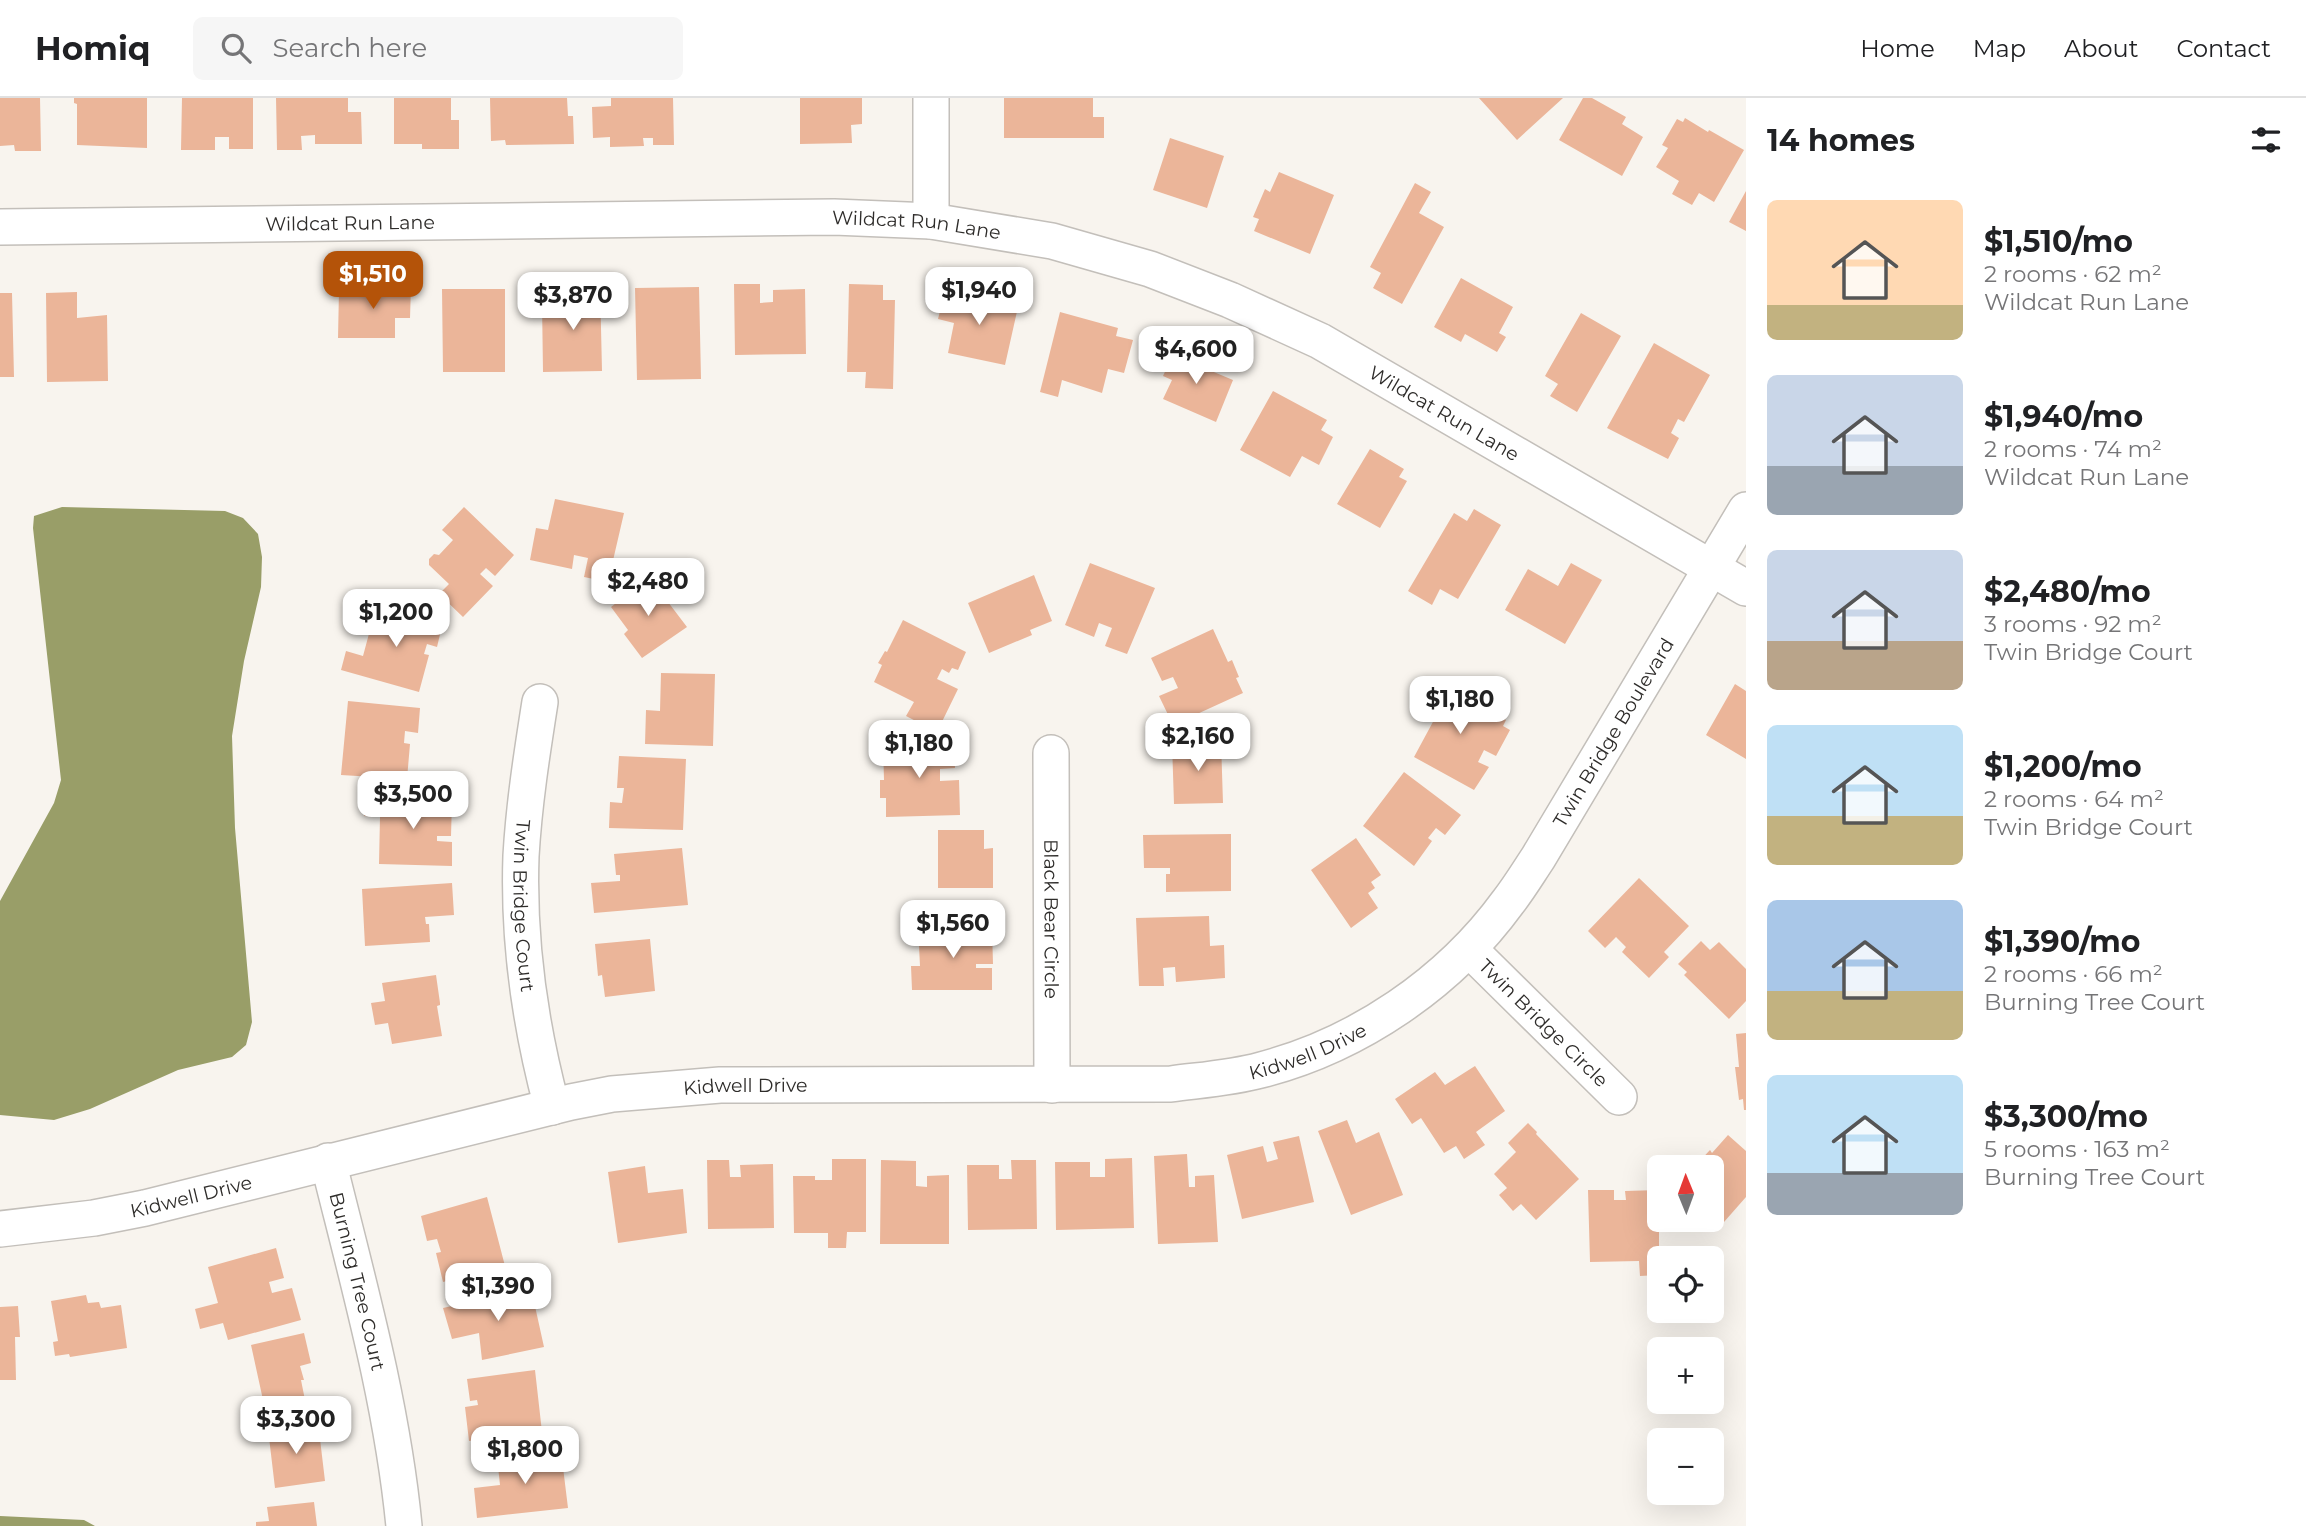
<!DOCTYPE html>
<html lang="en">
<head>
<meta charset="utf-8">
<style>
	:root { --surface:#fff; --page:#f6f6f6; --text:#202124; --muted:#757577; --line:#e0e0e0; --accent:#b45309 }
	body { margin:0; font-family:Montserrat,sans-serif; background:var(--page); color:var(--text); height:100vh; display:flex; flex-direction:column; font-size:26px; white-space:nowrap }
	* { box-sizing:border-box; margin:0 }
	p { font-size:23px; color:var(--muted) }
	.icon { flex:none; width:38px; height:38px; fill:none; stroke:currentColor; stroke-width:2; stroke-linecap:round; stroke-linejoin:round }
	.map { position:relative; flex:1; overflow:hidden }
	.details { display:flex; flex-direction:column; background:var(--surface); width:560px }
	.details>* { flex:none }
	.needle { width:46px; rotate:359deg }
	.tools { position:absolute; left:1647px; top:1057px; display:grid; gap:14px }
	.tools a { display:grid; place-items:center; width:77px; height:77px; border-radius:10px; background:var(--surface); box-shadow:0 7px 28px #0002; font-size:35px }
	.price { position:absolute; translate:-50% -60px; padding:0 16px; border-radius:14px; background:#fff; color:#222; font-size:23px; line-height:46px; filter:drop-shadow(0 2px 4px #0008) }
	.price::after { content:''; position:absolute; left:50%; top:42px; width:21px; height:16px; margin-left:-10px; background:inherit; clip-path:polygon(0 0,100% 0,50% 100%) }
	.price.on { background:var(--accent); color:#fff }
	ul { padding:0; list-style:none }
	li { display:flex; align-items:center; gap:21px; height:175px; padding:0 21px }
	li span { display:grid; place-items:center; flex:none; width:196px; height:140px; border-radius:10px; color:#555 }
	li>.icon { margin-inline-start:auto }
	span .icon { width:84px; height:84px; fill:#fffc; stroke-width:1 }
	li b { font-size:30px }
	h2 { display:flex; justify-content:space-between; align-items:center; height:84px; padding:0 21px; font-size:30px }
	header { display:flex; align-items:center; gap:42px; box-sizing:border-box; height:98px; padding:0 35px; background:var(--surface); border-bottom:2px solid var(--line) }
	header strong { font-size:33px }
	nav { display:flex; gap:38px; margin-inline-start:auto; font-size:24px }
	.search { width:490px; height:63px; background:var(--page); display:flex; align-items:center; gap:18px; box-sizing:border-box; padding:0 24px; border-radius:10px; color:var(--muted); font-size:26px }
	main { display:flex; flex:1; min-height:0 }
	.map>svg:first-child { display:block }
	.water { fill:#999e68 }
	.building { fill:#ebb599 }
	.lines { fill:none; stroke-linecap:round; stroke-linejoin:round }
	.street-casing { stroke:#c3bfba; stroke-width:38 }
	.street { stroke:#fff; stroke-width:35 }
	.labels { text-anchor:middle; stroke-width:7; stroke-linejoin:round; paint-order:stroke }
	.street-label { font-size:19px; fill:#2e2c2a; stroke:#f8f4ee }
</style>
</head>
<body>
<header>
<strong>Homiq</strong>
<div class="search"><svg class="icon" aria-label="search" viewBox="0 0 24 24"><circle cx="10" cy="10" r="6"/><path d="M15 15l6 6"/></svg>Search here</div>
<nav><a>Home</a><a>Map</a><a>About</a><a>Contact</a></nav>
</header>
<main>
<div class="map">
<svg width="1746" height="1428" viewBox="0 0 1746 1428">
	<rect width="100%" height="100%" fill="#f8f4ee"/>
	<path class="water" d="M62 409 225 413 243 420 258 436 262 459 261 489 244 563 232 638 235 730 252 924 246 947 232 959 178 972 90 1011 54 1022 0 1017V803L54 705 61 682 33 430 34 418Z
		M0 1418 84 1422 95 1428H0Z"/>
	<path class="building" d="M0 0H40L41 53H15L14 47 0 48Z
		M74 0H147V50L77 47V6L74 5Z
		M182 0H253V51H229V39H215V52H181Z
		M276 0H348V14H361L362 46H315V37L301 38 302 52H277Z
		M394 0H451V22H459V51H422V46H394Z
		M490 0H567L568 18H573L574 46 506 47 505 42 491 43Z
		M611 0H673L674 47H653V40H643L644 48 610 49V39L593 40 592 9 611 8Z
		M800 0H862V26L851 27 852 45 800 46Z
		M1004 0H1093V19H1104V40H1004Z
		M1479 0H1563L1517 42Z
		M1583 0H1592L1626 19 1622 26 1643 39 1622 78 1559 42Z
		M1685 20 1708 34 1709 32 1744 52 1714 104 1699 95 1692 107 1672 96 1679 83 1656 69 1668 50 1662 47 1677 21 1683 24Z
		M1170 40 1224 58 1207 110 1153 92Z
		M1279 74 1334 97 1310 156 1254 133 1259 121 1253 119 1265 91 1270 94Z
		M1415 85 1431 94 1419 115 1444 129 1402 206 1373 190 1381 175 1370 169Z
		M1746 93V133L1729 124Z
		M1461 180 1513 209 1499 235 1506 239 1497 254 1465 236 1461 244 1434 229Z
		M600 186 602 273 543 274 542 204H562V209L570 208V187Z
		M734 186H760V205L773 204V192L805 191 806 256 735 257Z
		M849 186 883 187V202H895L893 291 865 290 866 274H847Z
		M365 187 411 188 410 220H395V240H338L339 192H365Z
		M699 189 701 281 637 282 635 190Z
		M442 191H505V274H443Z
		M945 193 1018 209 1005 267 948 255 954 225 938 221Z
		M77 194V220L107 217 108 283 47 284 46 195Z
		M0 195H12L14 279H0Z
		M1060 214 1118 230 1116 238 1133 242 1124 275 1108 271 1102 295 1062 282 1058 299 1040 294Z
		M1581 215 1621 238 1577 314 1550 298 1558 286 1545 278Z
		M1654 245 1710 277 1684 324 1678 321 1671 335 1679 340 1668 361 1607 330Z
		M1184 252 1212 265 1209 272 1233 282 1216 324 1163 301 1172 282 1163 278 1174 254 1182 257Z
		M1273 293 1327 322 1321 332 1333 339 1319 367 1302 358 1290 379 1240 352Z
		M1370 351 1404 371 1399 379 1407 383 1380 430 1337 406Z
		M555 401 624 415 608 484 584 479 588 460 574 457 572 471 530 462 536 430 548 432Z
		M464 409 514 457 495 478 486 470 480 476 493 488 463 519 439 496 449 486 429 467V461L434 456 439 457 453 442 442 432Z
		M1474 411 1501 427 1458 501 1440 491 1432 507 1408 493 1454 415 1467 423Z
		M1090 465 1155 490 1127 556 1105 548 1112 530 1099 525 1094 539 1065 527Z
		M1571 465 1602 482 1565 546 1505 512 1528 471 1558 488Z
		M1034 477 1052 523 1030 532 1032 537 989 555 968 505Z
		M649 479 687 529 642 560 624 536 628 532 611 509Z
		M377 506 443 524 437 549 427 546 424 556 429 557 419 594 341 572 346 553 363 558Z
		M903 522 966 554 958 572 952 570 949 575 942 571 937 581 958 591 937 634 906 618 914 604 874 584 882 567 878 565 885 553 887 554Z
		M1213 531 1228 564 1232 562 1239 579 1236 580 1243 595 1173 627 1159 598 1178 590 1173 579 1162 583 1151 560Z
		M661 575 715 576 713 648 645 646 646 612 660 613Z
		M1432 582 1506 622 1503 628 1510 632 1496 658 1484 652 1478 664 1489 669 1474 692 1414 659 1441 609 1423 599Z
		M1735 586 1746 593V661L1706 637Z
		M348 603 420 610 418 635 405 633 404 645 410 646 407 681 341 677Z
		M1221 643 1223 705 1174 706 1172 645Z
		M954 644 955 670 940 671V683L959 682 960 717 886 719V700H880V682H884L883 646Z
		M619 658 686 661 683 732 609 730 610 704 622 705 624 690H617Z
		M1404 674 1461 717 1445 737 1436 730 1428 740 1432 743 1414 768 1363 728Z
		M365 700 452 703 451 738H437V743L452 744V768L379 766 380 719 364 718Z
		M938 732H984V751L993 750V790H938Z
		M1231 736V793L1166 794V776H1170V770H1144L1143 737Z
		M1356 740 1381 777 1371 784 1375 790 1368 795 1378 810 1351 830 1311 772Z
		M682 750 688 807 594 815 591 785 620 783V777H616L614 756Z
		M1639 780 1689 828 1664 854 1669 859 1649 880 1622 854 1626 849 1616 839 1605 850 1588 833Z
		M452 785 454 817 425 819 426 826H429L430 844 365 848 362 791Z
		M1209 818 1210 848 1224 847 1225 880 1176 884 1175 869 1163 870 1164 888H1139L1136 820Z
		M992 831 993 866H976V870H992V892H912L911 868H920L919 848H915V832Z
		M650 841 655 893 605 899 602 877 598 878 595 846Z
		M1701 843 1710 852 1719 844 1746 871V903L1729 921 1684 877 1687 874 1678 866Z
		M436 877 440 905V907L437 908 442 938 392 946 388 925 375 927 371 905 385 903 382 885Z
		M1746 935V1012H1744L1743 1001 1739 1002 1735 969H1739L1736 936Z
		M1475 968 1505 1013 1476 1034 1485 1047 1464 1061 1456 1048 1444 1055 1421 1020 1412 1026 1395 1001 1435 974 1445 987Z
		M1347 1022 1356 1045 1379 1034 1403 1097 1351 1117 1318 1033Z
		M1528 1025 1537 1034 1536 1036 1579 1081 1536 1122 1521 1106 1513 1113 1499 1097 1507 1090 1494 1076 1516 1054 1508 1045Z
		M1728 1037 1746 1053V1099L1724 1124 1712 1113V1069H1694L1710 1052 1712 1055Z
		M1299 1038 1314 1104 1242 1121 1227 1057 1263 1048 1267 1064 1278 1061 1273 1044Z
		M1187 1056 1189 1089H1195V1078L1214 1077 1218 1144 1158 1146 1154 1058Z
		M1132 1060 1134 1130 1056 1132 1055 1064H1090V1079H1105V1061Z
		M832 1061H866V1134H847L846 1150H828V1135H794L793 1078H815V1082H832Z
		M707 1062H729L730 1079H741L740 1067 773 1066 774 1130 708 1131Z
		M881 1062 916 1063V1088L927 1089V1078L949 1077V1146H880Z
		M1011 1062H1036L1037 1131 968 1132 967 1067H999V1081H1012Z
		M645 1068 648 1095 683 1091 687 1135 618 1145 608 1074Z
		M1588 1092H1614V1102H1626L1625 1093 1659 1092V1122H1671V1126H1659V1177L1640 1178 1639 1163 1590 1164Z
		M487 1099 505 1168 443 1184 436 1155 441 1154 437 1141 427 1143 421 1118Z
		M276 1150 284 1180 269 1184 272 1195 292 1190 301 1222 228 1242 223 1225 200 1231 195 1211 218 1205 208 1169Z
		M531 1190 544 1249 482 1262 479 1235 452 1241 443 1210Z
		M86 1197 88 1205 99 1204 101 1210 121 1207 127 1250 70 1259 69 1256 55 1258 53 1244 58 1243 51 1203Z
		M18 1208 20 1239H15L16 1282H0V1209Z
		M304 1235 311 1265 300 1268 304 1282H301L305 1302 265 1311 251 1247Z
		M535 1272 542 1334 469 1343 465 1309 478 1307 477 1302 470 1303 467 1281Z
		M310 1326 312 1343 320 1341 325 1383 275 1390 268 1331Z
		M561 1353 568 1410 477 1420 474 1390 500 1387 497 1359Z
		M314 1404 317 1428H256V1424L269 1423 267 1409Z"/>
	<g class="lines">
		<defs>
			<g id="street">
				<path d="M931 123V0"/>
				<path id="s1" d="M0 129 834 119 931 123 1052 143 1150 171 1230 202 1320 243 1746 490"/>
				<path id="s2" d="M540 604C532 655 524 706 521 758 518 843 530 927 552 1009"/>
				<path id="s3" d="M1051 655 1052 987"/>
				<path id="s4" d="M1469 851 1619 999"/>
				<path id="s5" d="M328 1063C358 1184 392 1304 404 1428"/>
				<path id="s6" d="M0 1131 94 1120 145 1110 571 1004 612 996 720 987 1171 986C1201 982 1232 980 1261 972 1358 947 1449 885 1508 804 1519 790 1528 775 1538 760L1746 412"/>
			</g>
		</defs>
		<use href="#street" class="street-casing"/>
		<use href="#street" class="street"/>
	</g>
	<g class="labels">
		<g class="street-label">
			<text dy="7" stroke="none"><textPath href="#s1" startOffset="350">Wildcat Run Lane</textPath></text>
			<text dy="7" stroke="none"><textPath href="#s1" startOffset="917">Wildcat Run Lane</textPath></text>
			<text dy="7" stroke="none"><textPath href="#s1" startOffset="1484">Wildcat Run Lane</textPath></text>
			<text dy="7" stroke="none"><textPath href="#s6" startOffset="1782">Twin Bridge Boulevard</textPath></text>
			<text dy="7" stroke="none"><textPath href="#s2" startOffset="205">Twin Bridge Court</textPath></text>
			<text dy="7" stroke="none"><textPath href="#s3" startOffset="166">Black Bear Circle</textPath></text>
			<text dy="7" stroke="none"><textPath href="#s4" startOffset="105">Twin Bridge Circle</textPath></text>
			<text dy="7" stroke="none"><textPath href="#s6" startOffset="1328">Kidwell Drive</textPath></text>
			<text dy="7" stroke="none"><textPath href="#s6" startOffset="761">Kidwell Drive</textPath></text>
			<text dy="7" stroke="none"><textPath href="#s6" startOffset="194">Kidwell Drive</textPath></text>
			<text dy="7" stroke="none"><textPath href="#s5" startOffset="124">Burning Tree Court</textPath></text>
		</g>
	</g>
</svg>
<div class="tools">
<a><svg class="needle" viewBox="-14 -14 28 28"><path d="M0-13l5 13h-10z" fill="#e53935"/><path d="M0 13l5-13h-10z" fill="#757577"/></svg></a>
<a><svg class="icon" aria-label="locate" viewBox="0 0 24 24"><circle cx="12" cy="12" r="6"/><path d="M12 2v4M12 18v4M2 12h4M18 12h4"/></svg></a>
<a>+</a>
<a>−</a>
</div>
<b class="price on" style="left:373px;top:213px">$1,510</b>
<b class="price" style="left:979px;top:229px">$1,940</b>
<b class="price" style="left:573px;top:234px">$3,870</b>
<b class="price" style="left:1196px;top:288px">$4,600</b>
<b class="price" style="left:648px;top:520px">$2,480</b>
<b class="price" style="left:396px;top:551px">$1,200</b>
<b class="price" style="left:1460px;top:638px">$1,180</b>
<b class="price" style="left:1198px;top:675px">$2,160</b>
<b class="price" style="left:919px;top:682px">$1,180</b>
<b class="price" style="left:413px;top:733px">$3,500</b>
<b class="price" style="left:953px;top:862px">$1,560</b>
<b class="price" style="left:498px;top:1225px">$1,390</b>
<b class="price" style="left:296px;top:1358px">$3,300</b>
<b class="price" style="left:525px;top:1388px">$1,800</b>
</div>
<section class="details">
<h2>14 homes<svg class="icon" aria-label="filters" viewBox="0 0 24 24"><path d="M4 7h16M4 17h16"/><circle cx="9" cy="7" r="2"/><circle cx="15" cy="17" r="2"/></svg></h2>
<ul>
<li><span style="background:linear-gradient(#ffd9b3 75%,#c2b280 0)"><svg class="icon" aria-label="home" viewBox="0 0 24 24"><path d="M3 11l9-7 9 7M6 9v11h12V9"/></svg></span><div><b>$1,510/mo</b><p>2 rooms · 62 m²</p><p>Wildcat Run Lane</p></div></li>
<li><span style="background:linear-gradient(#c9d6e8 65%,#9aa5b1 0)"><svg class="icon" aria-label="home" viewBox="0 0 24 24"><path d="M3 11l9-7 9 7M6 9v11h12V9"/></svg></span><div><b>$1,940/mo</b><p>2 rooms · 74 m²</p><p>Wildcat Run Lane</p></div></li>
<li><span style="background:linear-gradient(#c9d6e8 65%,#b9a48a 0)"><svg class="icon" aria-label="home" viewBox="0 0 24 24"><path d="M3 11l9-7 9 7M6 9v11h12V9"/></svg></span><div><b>$2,480/mo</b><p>3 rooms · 92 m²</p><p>Twin Bridge Court</p></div></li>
<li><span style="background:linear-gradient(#bfe0f5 65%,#c2b280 0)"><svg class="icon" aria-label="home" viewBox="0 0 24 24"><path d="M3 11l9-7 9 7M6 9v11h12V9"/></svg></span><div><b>$1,200/mo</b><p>2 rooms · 64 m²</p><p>Twin Bridge Court</p></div></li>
<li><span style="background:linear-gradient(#a9c7e8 65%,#c2b280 0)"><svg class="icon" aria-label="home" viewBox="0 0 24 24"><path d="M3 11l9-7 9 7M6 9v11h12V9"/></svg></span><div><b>$1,390/mo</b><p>2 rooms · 66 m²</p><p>Burning Tree Court</p></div></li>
<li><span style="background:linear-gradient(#bfe0f5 70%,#9aa5b1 0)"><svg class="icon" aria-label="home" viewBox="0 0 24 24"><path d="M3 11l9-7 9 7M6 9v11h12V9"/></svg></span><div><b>$3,300/mo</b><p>5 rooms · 163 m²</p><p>Burning Tree Court</p></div></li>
</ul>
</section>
</main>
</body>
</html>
